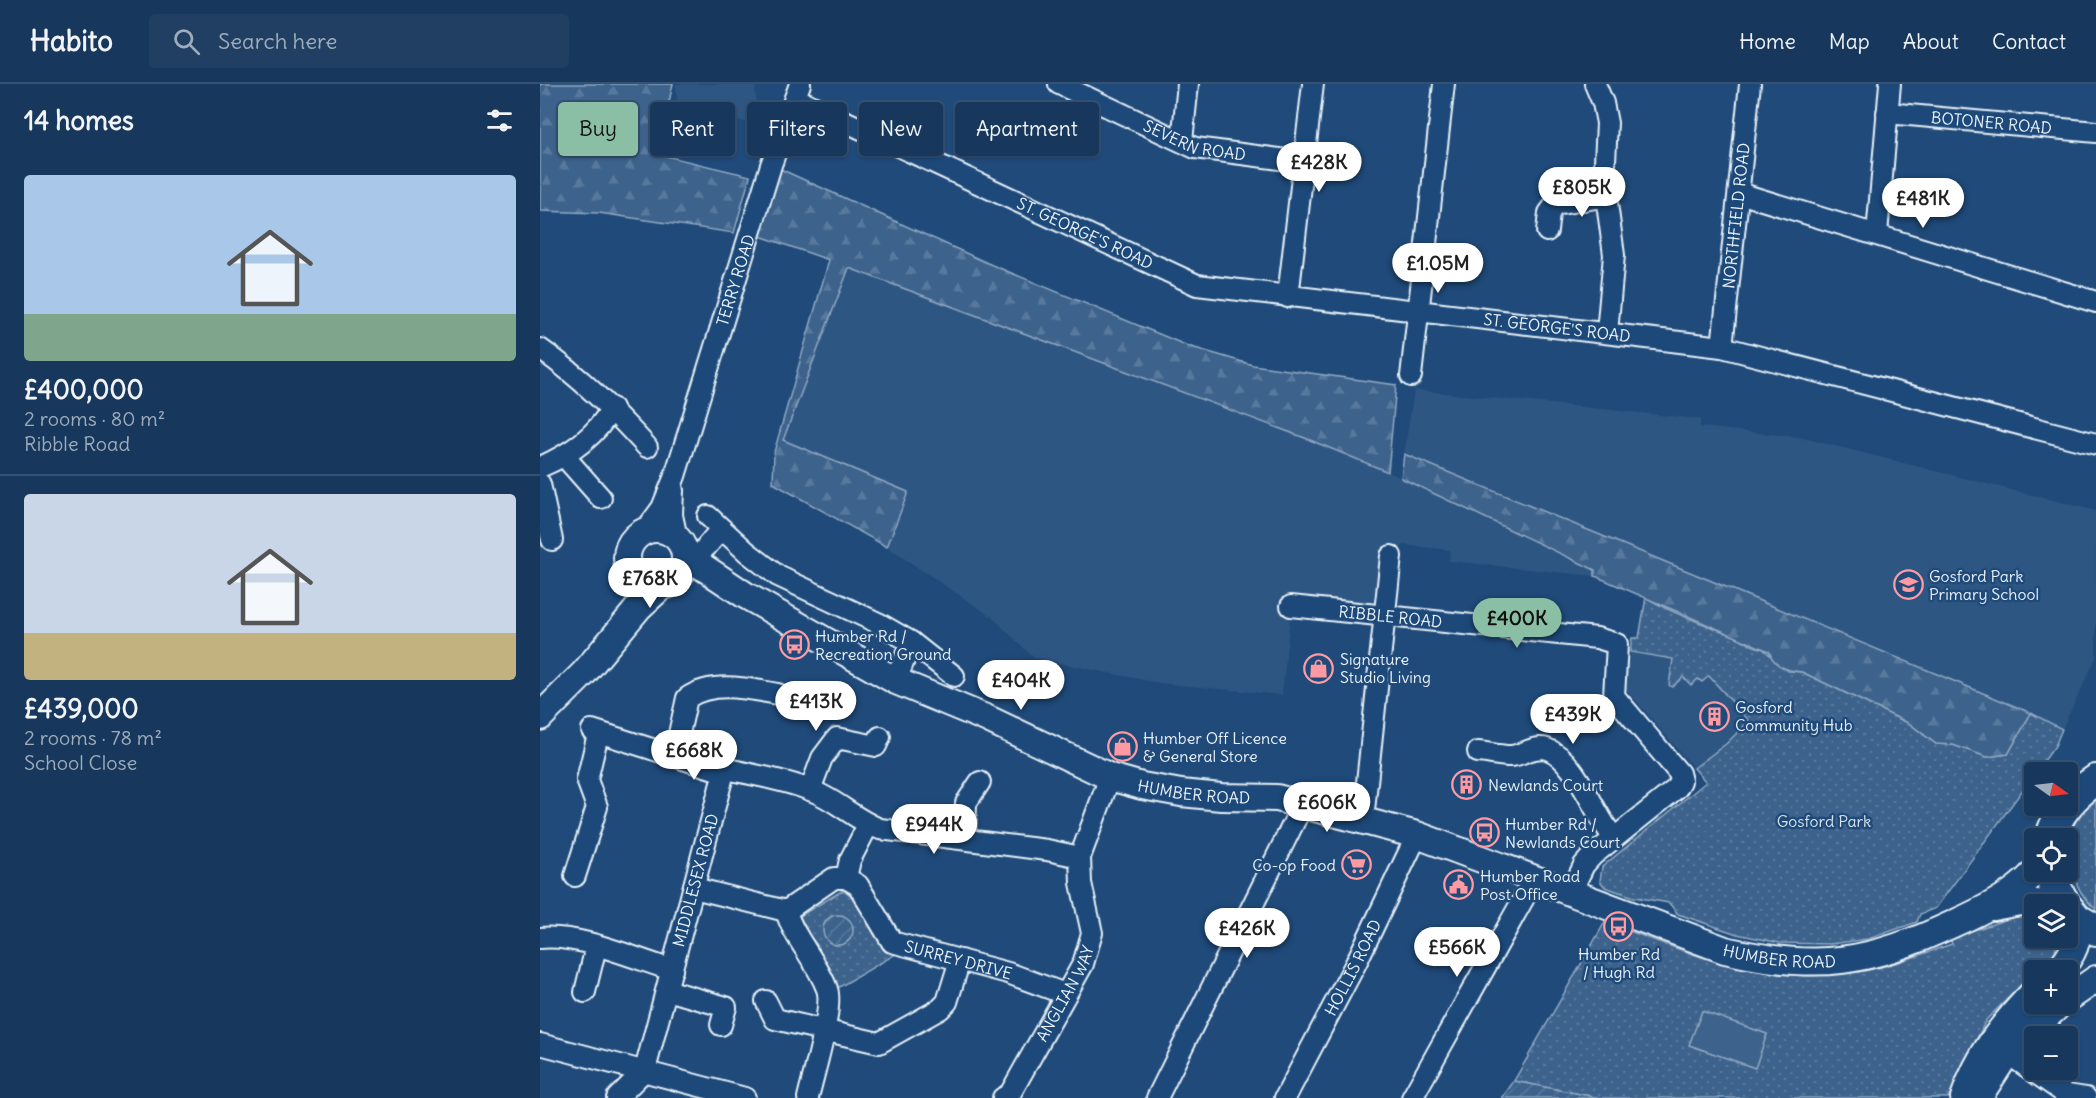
<!DOCTYPE html>
<html lang="en">
<head>
<meta charset="utf-8">
<style>
	:root { --surface:#17385c; --page:#203f62; --text:#f1f3f6; --muted:#9eacbb; --line:#365272; --accent:#8abfa5 }
	body { margin:0; font-family:Delius,sans-serif; background:var(--page); color:var(--text); height:100vh; display:flex; flex-direction:column; font-size:22px; white-space:nowrap }
	* { box-sizing:border-box; margin:0 }
	p { font-size:20px; color:var(--muted) }
	.icon { flex:none; width:33px; height:33px; fill:none; stroke:currentColor; stroke-width:2; stroke-linecap:round; stroke-linejoin:round }
	.map { position:relative; flex:1; overflow:hidden }
	.panel { display:flex; flex-direction:column; background:var(--surface); width:540px }
	.panel>* { flex:none }
	.banner { position:absolute; left:18px; top:18px; width:570px; height:54px; display:flex; gap:12px }
	.needle { width:39px; rotate:104deg }
	.buttons { position:absolute; left:1484px; top:678px; display:grid; gap:12px }
	.buttons a { display:grid; place-items:center; width:54px; height:54px; border-radius:6px; background:var(--surface); box-shadow:0 2px 4px #0004,0 0 0 2px var(--line); font-size:30px }
	.price { position:absolute; translate:-50% -51px; padding:0 14px; border-radius:21px; background:#fff; color:#222; font-size:20px; line-height:39px; filter:drop-shadow(0 2px 3px #0008) }
	.price::after { content:''; position:absolute; left:50%; top:36px; width:18px; height:14px; margin-left:-9px; background:inherit; clip-path:polygon(0 0,100% 0,50% 100%) }
	.price.active { background:var(--accent); color:#111 }
	ul { padding:0; list-style:none }
	li { display:grid; align-content:center; gap:12px; height:318px; padding:0 24px }
	li+li { border-top:2px solid var(--line) }
	li span { display:grid; place-items:center; height:186px; border-radius:6px; color:#555 }
	li>.icon { margin-inline-start:auto }
	span .icon { width:108px; height:108px; fill:#fffc; stroke-width:1 }
	li b { font-size:26px }
	h2 { display:flex; justify-content:space-between; align-items:center; height:72px; padding:0 24px; font-size:26px }
	.pill { padding:0 21px; border-radius:6px; background:var(--surface); box-shadow:0 2px 4px #0004,0 0 0 2px var(--line); font-size:21px; line-height:54px }
	.pill.active { background:var(--accent); color:#111 }
	header { display:flex; align-items:center; gap:36px; box-sizing:border-box; height:84px; padding:0 30px; background:var(--surface); border-bottom:2px solid var(--line) }
	header strong { font-size:28px }
	nav { display:flex; gap:33px; margin-inline-start:auto; font-size:21px }
	.search { width:420px; height:54px; background:var(--page); display:flex; align-items:center; gap:15px; box-sizing:border-box; padding:0 21px; border-radius:6px; color:var(--muted); font-size:22px }
	main { display:flex; flex:1; min-height:0 }
	.map>svg:first-child { display:block }
	.built { fill:#2e5683 }
	.grass { fill:url(#grass-dots); stroke:#92aac2; stroke-width:1.5 }
	.forest { fill:url(#forest-firs); stroke:#92aac2; stroke-width:1.5 }
	.garden { fill:url(#garden-furrows); stroke:#92aac2; stroke-width:1.5 }
	.pitch { fill:#3c628c; stroke:#92aac2; stroke-width:1.5 }
	.lines { fill:none; stroke-linecap:round; stroke-linejoin:round }
	.minor-casing { stroke:#e8f1f8; stroke-width:24 }
	.major-casing { stroke:#e8f1f8; stroke-width:30 }
	.highway-casing { stroke:#e8f1f8; stroke-width:34 }
	.minor { stroke:#1f4a7a; stroke-width:20 }
	.major { stroke:#1f4a7a; stroke-width:26 }
	.highway { stroke:#1f4a7a; stroke-width:30 }
	.labels { text-anchor:middle; stroke-width:5; stroke-linejoin:round; paint-order:stroke }
	.street-label { font-size:16px; fill:#e8f1f8; stroke:#1f4a7a }
	.poi-label { font-size:16px; fill:#e8f1f8; stroke:#1f4a7a; text-anchor:start }
	.park-label { font-size:16px; fill:#d7e3ed; stroke:#1f4a7a }
</style>
</head>
<body>
<header>
<strong>Habito</strong>
<div class="search"><svg class="icon" aria-label="search" viewBox="0 0 24 24"><circle cx="10" cy="10" r="6"/><path d="M15 15l6 6"/></svg>Search here</div>
<nav><a>Home</a><a>Map</a><a>About</a><a>Contact</a></nav>
</header>
<main>
<section class="panel">
<h2>14 homes<svg class="icon" aria-label="filters" viewBox="0 0 24 24"><path d="M4 7h16M4 17h16"/><circle cx="9" cy="7" r="2"/><circle cx="15" cy="17" r="2"/></svg></h2>
<ul>
<li><span style="background:linear-gradient(#a9c7e8 75%,#7fa58c 0)"><svg class="icon" aria-label="home" viewBox="0 0 24 24"><path d="M3 11l9-7 9 7M6 9v11h12V9"/></svg></span><div><b>£400,000</b><p>2 rooms · 80 m²</p><p>Ribble Road</p></div></li>
<li><span style="background:linear-gradient(#c9d6e8 75%,#c2b280 0)"><svg class="icon" aria-label="home" viewBox="0 0 24 24"><path d="M3 11l9-7 9 7M6 9v11h12V9"/></svg></span><div><b>£439,000</b><p>2 rooms · 78 m²</p><p>School Close</p></div></li>
</ul>
</section>
<div class="map">
<svg width="1556" height="1014" viewBox="0 0 1556 1014">
	<defs>
		<pattern id="grass-dots" width="8" height="8" patternUnits="userSpaceOnUse" patternTransform="scale(1.5)"><rect width="8" height="8" fill="#3c628c"/><path d="M2 2h.1M6 6h.1" fill="none" stroke="#58799d" stroke-width="1.8" stroke-linecap="round"/></pattern>
		<pattern id="forest-firs" width="22" height="20" patternUnits="userSpaceOnUse" patternTransform="scale(1.5)"><rect width="22" height="20" fill="#3c628c"/><path d="M5 1l3.5 6h-7zM16 11l3.5 6h-7z" fill="#58799d"/></pattern>
		<pattern id="garden-furrows" width="10" height="10" patternUnits="userSpaceOnUse" patternTransform="scale(1.5)"><rect width="10" height="10" fill="#3c628c"/><path d="M-1 1l2-2M0 10L10 0M9 11l2-2" fill="none" stroke="#58799d"/></pattern>
	</defs>
	<rect width="100%" height="100%" fill="#1f4a7a"/>
	<filter id="ink" filterUnits="userSpaceOnUse"><feTurbulence type="fractalNoise" baseFrequency=".0167" numOctaves="2"/><feDisplacementMap in="SourceGraphic" scale="12" xChannelSelector="R" yChannelSelector="G"/><feConvolveMatrix kernelMatrix="1 2 1 2 8 2 1 2 1" color-interpolation-filters="sRGB"/></filter>
	<g filter="url(#ink)">
		<path class="built" d="M136 0H217L215 7 218 26 232 47 137 16Z
			M309 184 765 354 855 391 1055 486V492L909 477 910 466 864 461 854 469 843 541 750 531 742 611 619 599 494 574 452 533 347 463 368 408 243 356Z
			M874 306 1160 335V343L1259 353 1556 427V574L1522 645 1484 626 864 370Z
			M1106 513 1209 637 1187 659 1154 684 1085 604 1092 554H1099Z"/>
		<path class="grass" d="M1106 513C1134 531 1166 540 1197 553 1206 557 1212 564 1222 564L1248 587 1262 588 1370 640 1396 660 1413 661 1447 673 1468 670 1491 629 1522 645 1515 662 1396 824 1380 830 1377 838 1328 855 1290 860 1240 859 1197 850 1138 830 1129 819 1094 813 1065 803 1060 797 1062 783 1166 698 1154 684 1187 659 1209 637 1169 592 1162 598 1158 595 1151 601 1143 593 1132 603 1129 601 1133 575 1090 568 1092 554H1099Z
			M1556 715V825C1525 803 1517 735 1556 715Z
			M303 806C328 819 334 853 356 870L296 905 277 861 258 838 260 832Z
			M1483 830 1494 832V854H1517L1515 868 1446 936 1408 1014H1060L974 997 1065 838C1154 870 1220 903 1317 888 1345 884 1373 873 1400 864L1412 860 1410 854Z"/>
		<path class="forest" d="M0 0H133L117 70 210 92 194 149 59 129 0 127Z
			M238 84 452 181 648 262 713 281 856 301 848 388 765 354 309 184 243 356 368 408 347 463 233 399 234 368 289 176 217 151Z
			M864 370 1484 626 1491 629 1468 670 1447 673 1413 661 1396 660 1370 640 1262 588C1248 587 1233 582 1229 567L1055 492V486L861 394Z"/>
		<path class="garden" d="M283 846a15 15 0 1 1 30 0a15 15 0 1 1-30 0Z
			M974 997 1060 1014H962Z"/>
		<path class="pitch" d="M1162 927 1227 950 1215 984 1149 961Z"/>
		<g class="lines">
			<defs>
				<g id="minor">
					<path id="s1" d="M519 0 655 64 763 78"/>
					<path d="M1055 0 1063 19 1067 39 1064 97 1074 171 1067 249"/>
					<path id="s2" d="M255 14 657 201 1182 263 1556 360"/>
					<path id="s3" d="M1347 29 1556 48"/>
					<path d="M642 57 648 0"/>
					<path d="M1199 109 1556 218"/>
					<path d="M1007 147 1009 129 1015 121 1067 112"/>
					<path d="M1337 150 1350 0"/>
					<path d="M748 213 773 0"/>
					<path id="s4" d="M1182 263 1210 0"/>
					<path d="M0 265C41 293 74 327 107 363"/>
					<path d="M871 292 904 0"/>
					<path d="M24 372 61 414"/>
					<path d="M0 383C29 371 56 352 72 324"/>
					<path d="M0 400 12 456"/>
					<path d="M133 406 132 431 137 454"/>
					<path d="M168 432 207 468 238 492 338 539 371 558 414 592"/>
					<path id="s5" d="M105 447 122 424 135 392 231 81 260 0"/>
					<path d="M166 463 181 445"/>
					<path id="s6" d="M751 522 1057 554 1077 560 1074 612 1139 689 1141 697 1137 704 1052 772 1044 781 1031 808"/>
					<path d="M356 597 371 558"/>
					<path d="M52 646 184 688 192 686C218 692 246 696 270 706 296 715 315 736 340 745L507 766 540 773"/>
					<path d="M938 668C949 669 960 672 971 672 983 671 994 661 1007 665 1036 675 1055 732 1074 754"/>
					<path d="M134 672 147 614C173 596 209 605 238 610"/>
					<path d="M270 706 282 674 297 654 336 662 340 653"/>
					<path d="M823 736 851 472"/>
					<path d="M425 755 426 719 440 698"/>
					<path d="M35 792 57 723 47 696 58 650"/>
					<path d="M306 794 310 776 328 741"/>
					<path id="s7" d="M154 804 246 827 294 794H306L318 801 352 858 468 889 525 910"/>
					<path d="M246 827C254 855 277 877 287 905 294 924 273 991 268 1014"/>
					<path d="M0 854C40 850 93 874 132 886"/>
					<path d="M127 906 186 923 181 941"/>
					<path d="M45 908 56 863"/>
					<path d="M226 917 235 935 339 959 400 925 407 918 420 876"/>
					<path d="M0 960 205 1014"/>
					<path d="M1467 969 1527 1011 1546 1014"/>
					<path id="s8" d="M77 1014 105 986 184 688"/>
					<path id="s9" d="M463 1014 470 1010 543 880 552 849 541 799 540 773 570 693"/>
					<path d="M617 1014 763 720"/>
					<path id="s10" d="M745 1014 816 879 877 751"/>
					<path d="M872 1014 995 794"/>
				</g>
				<g id="major">
					<circle cx="116" cy="474" r="29"/>
					<path id="s11" d="M144 466 163 483 205 511 356 597 448 635 570 693 602 702 641 709 681 713 737 714 877 751 1185 866C1278 888 1329 879 1415 839 1444 826 1474 811 1495 788"/>
					<path d="M0 633 44 589 99 523 122 502"/>
					<path d="M1453 823 1480 818 1512 820"/>
					<path d="M1518 886C1533 872 1540 856 1537 835"/>
					<path d="M1527 915 1556 895"/>
					<path d="M1424 1014C1438 971 1463 940 1494 908"/>
					<path d="M1438 1014 1467 969 1520 920"/>
				</g>
				<path id="highway" d="M1511 754C1516 729 1536 709 1556 696
					M1510 788 1513 799 1525 820
					M1527 823 1537 835 1556 846"/>
			</defs>
			<use href="#minor" class="minor-casing"/>
			<use href="#major" class="major-casing"/>
			<use href="#highway" class="highway-casing"/>
			<use href="#minor" class="minor"/>
			<use href="#major" class="major"/>
			<use href="#highway" class="highway"/>
		</g>
	</g>
	<defs>
		<symbol id="school-ring" viewBox="-11 -11 22 22"><circle r="9.5" fill="#1f4a7a" stroke="#ff9aa2" stroke-width="1.5"/><path d="M0-5L7-2L0 1L-7-2ZM-4 1L0 2.5L4 1V4Q0 6-4 4Z" fill="#ff9aa2"/></symbol>
		<symbol id="bus-ring" viewBox="-11 -11 22 22"><circle r="9.5" fill="#1f4a7a" stroke="#ff9aa2" stroke-width="1.5"/><path d="M-5-6H5V4H4V6H2V4H-2V6H-4V4H-5ZM-3.5-4V0h7V-4ZM-3.5 1.2v1.5H-2V1.2ZM2 1.2v1.5H3.5V1.2Z" fill="#ff9aa2"/></symbol>
		<symbol id="shop-ring" viewBox="-11 -11 22 22"><circle r="9.5" fill="#1f4a7a" stroke="#ff9aa2" stroke-width="1.5"/><path d="M-5-2.5h2.3a2.7 3.5 0 0 1 5.4 0H5L5.5 6h-11ZM-1.5-2.5h3a1.5 2.3 0 0 0-3 0Z" fill="#ff9aa2"/></symbol>
		<symbol id="building-ring" viewBox="-11 -11 22 22"><circle r="9.5" fill="#1f4a7a" stroke="#ff9aa2" stroke-width="1.5"/><path d="M-4-6H4V6H1V3H-1V6H-4ZM-2.5-4.3h1.7v1.8h-1.7ZM.8-4.3h1.7v1.8H.8ZM-2.5-1h1.7V.8h-1.7ZM.8-1h1.7V.8H.8Z" fill="#ff9aa2"/></symbol>
		<symbol id="supermarket-ring" viewBox="-11 -11 22 22"><circle r="9.5" fill="#1f4a7a" stroke="#ff9aa2" stroke-width="1.5"/><path d="M-6-5.5h2.5l.6 2H6L4.5 2H-2.5L-4.4-4H-6ZM-1.5 3.2a1.3 1.3 0 1 0 .1 0ZM3 3.2a1.3 1.3 0 1 0 .1 0Z" fill="#ff9aa2"/></symbol>
		<symbol id="civic-ring" viewBox="-11 -11 22 22"><circle r="9.5" fill="#1f4a7a" stroke="#ff9aa2" stroke-width="1.5"/><path d="M-.6-6.5H3V-4.5H.6V-3L4-1V1h2V6H-6V1h2V-1L-.6-3ZM-1.2 2.5V6h2.4V2.5Z" fill="#ff9aa2"/></symbol>
	</defs>
	<g fill-rule="evenodd">
		<use href="#school-ring" x="1352" y="484" width="33" height="33"/>
		<use href="#bus-ring" x="238" y="544" width="33" height="33"/>
		<use href="#shop-ring" x="762" y="568" width="33" height="33"/>
		<use href="#building-ring" x="1158" y="616" width="33" height="33"/>
		<use href="#shop-ring" x="566" y="646" width="33" height="33"/>
		<use href="#building-ring" x="910" y="684" width="33" height="33"/>
		<use href="#bus-ring" x="928" y="732" width="33" height="33"/>
		<use href="#supermarket-ring" x="800" y="764" width="33" height="33"/>
		<use href="#civic-ring" x="902" y="784" width="33" height="33"/>
		<use href="#bus-ring" x="1062" y="826" width="33" height="33"/>
	</g>
	<g class="labels">
		<g class="street-label">
			<text dy="6" stroke="none"><textPath href="#s3" startOffset="105">BOTONER ROAD</textPath></text>
			<text dy="6" stroke="none"><textPath href="#s1" startOffset="148">SEVERN ROAD</textPath></text>
			<text dy="6" stroke="none"><textPath href="#s4" startOffset="132">NORTHFIELD ROAD</textPath></text>
			<text dy="6" stroke="none"><textPath href="#s2" startOffset="320">ST. GEORGE'S ROAD</textPath></text>
			<text dy="6" stroke="none"><textPath href="#s5" startOffset="268">TERRY ROAD</textPath></text>
			<text dy="6" stroke="none"><textPath href="#s2" startOffset="806">ST. GEORGE'S ROAD</textPath></text>
			<text dy="6" stroke="none"><textPath href="#s6" startOffset="100">RIBBLE ROAD</textPath></text>
			<text dy="6" stroke="none"><textPath href="#s11" startOffset="570">HUMBER ROAD</textPath></text>
			<text dy="6" stroke="none"><textPath href="#s8" startOffset="236">MIDDLESEX ROAD</textPath></text>
			<text dy="6" stroke="none"><textPath href="#s11" startOffset="1182">HUMBER ROAD</textPath></text>
			<text dy="6" stroke="none"><textPath href="#s7" startOffset="314">SURREY DRIVE</textPath></text>
			<text dy="6" stroke="none"><textPath href="#s10" startOffset="147">HOLLIS ROAD</textPath></text>
			<text dy="6" stroke="none"><textPath href="#s9" startOffset="123">ANGLIAN WAY</textPath></text>
		</g>
		<g class="poi-label">
			<text x="1389" y="498">Gosford Park<tspan x="1389" dy="18">Primary School</tspan></text>
			<text x="275" y="558">Humber Rd /<tspan x="275" dy="18">Recreation Ground</tspan></text>
			<text x="800" y="581">Signature<tspan x="800" dy="18">Studio Living</tspan></text>
			<text x="1195" y="629">Gosford<tspan x="1195" dy="18">Community Hub</tspan></text>
			<text x="603" y="660">Humber Off Licence<tspan x="603" dy="18">&amp; General Store</tspan></text>
			<text x="948" y="707">Newlands Court</text>
			<text x="965" y="746">Humber Rd /<tspan x="965" dy="18">Newlands Court</tspan></text>
			<text x="796" y="787" text-anchor="end">Co-op Food</text>
			<text x="940" y="798">Humber Road<tspan x="940" dy="18">Post Office</tspan></text>
			<text x="1079" y="876" text-anchor="middle">Humber Rd<tspan x="1079" dy="18">/ Hugh Rd</tspan></text>
		</g>
		<g class="park-label">
			<text x="1284" y="743">Gosford Park</text>
		</g>
	</g>
</svg>
<div class="buttons">
<a><svg class="needle" viewBox="-14 -14 28 28"><path d="M0-13l5 13h-10z" fill="#e53935"/><path d="M0 13l5-13h-10z" fill="#9eacbb"/></svg></a>
<a><svg class="icon" aria-label="locate" viewBox="0 0 24 24"><circle cx="12" cy="12" r="6"/><path d="M12 2v4M12 18v4M2 12h4M18 12h4"/></svg></a>
<a><svg class="icon" aria-label="layers" viewBox="0 0 24 24"><path d="M12 4l9 5-9 5-9-5zM3 14l9 5 9-5"/></svg></a>
<a>+</a>
<a>−</a>
</div>
<b class="price" style="left:779px;top:109px">£428K</b>
<b class="price" style="left:1042px;top:134px">£805K</b>
<b class="price" style="left:1383px;top:145px">£481K</b>
<b class="price" style="left:898px;top:210px">£1.05M</b>
<b class="price" style="left:110px;top:525px">£768K</b>
<b class="price active" style="left:977px;top:565px">£400K</b>
<b class="price" style="left:481px;top:627px">£404K</b>
<b class="price" style="left:276px;top:648px">£413K</b>
<b class="price" style="left:1033px;top:661px">£439K</b>
<b class="price" style="left:154px;top:697px">£668K</b>
<b class="price" style="left:787px;top:749px">£606K</b>
<b class="price" style="left:394px;top:771px">£944K</b>
<b class="price" style="left:707px;top:875px">£426K</b>
<b class="price" style="left:917px;top:894px">£566K</b>
<div class="banner">
<a class="pill active">Buy</a>
<a class="pill">Rent</a>
<a class="pill">Filters</a>
<a class="pill">New</a>
<a class="pill">Apartment</a>
</div>
</div>
</main>
</body>
</html>
